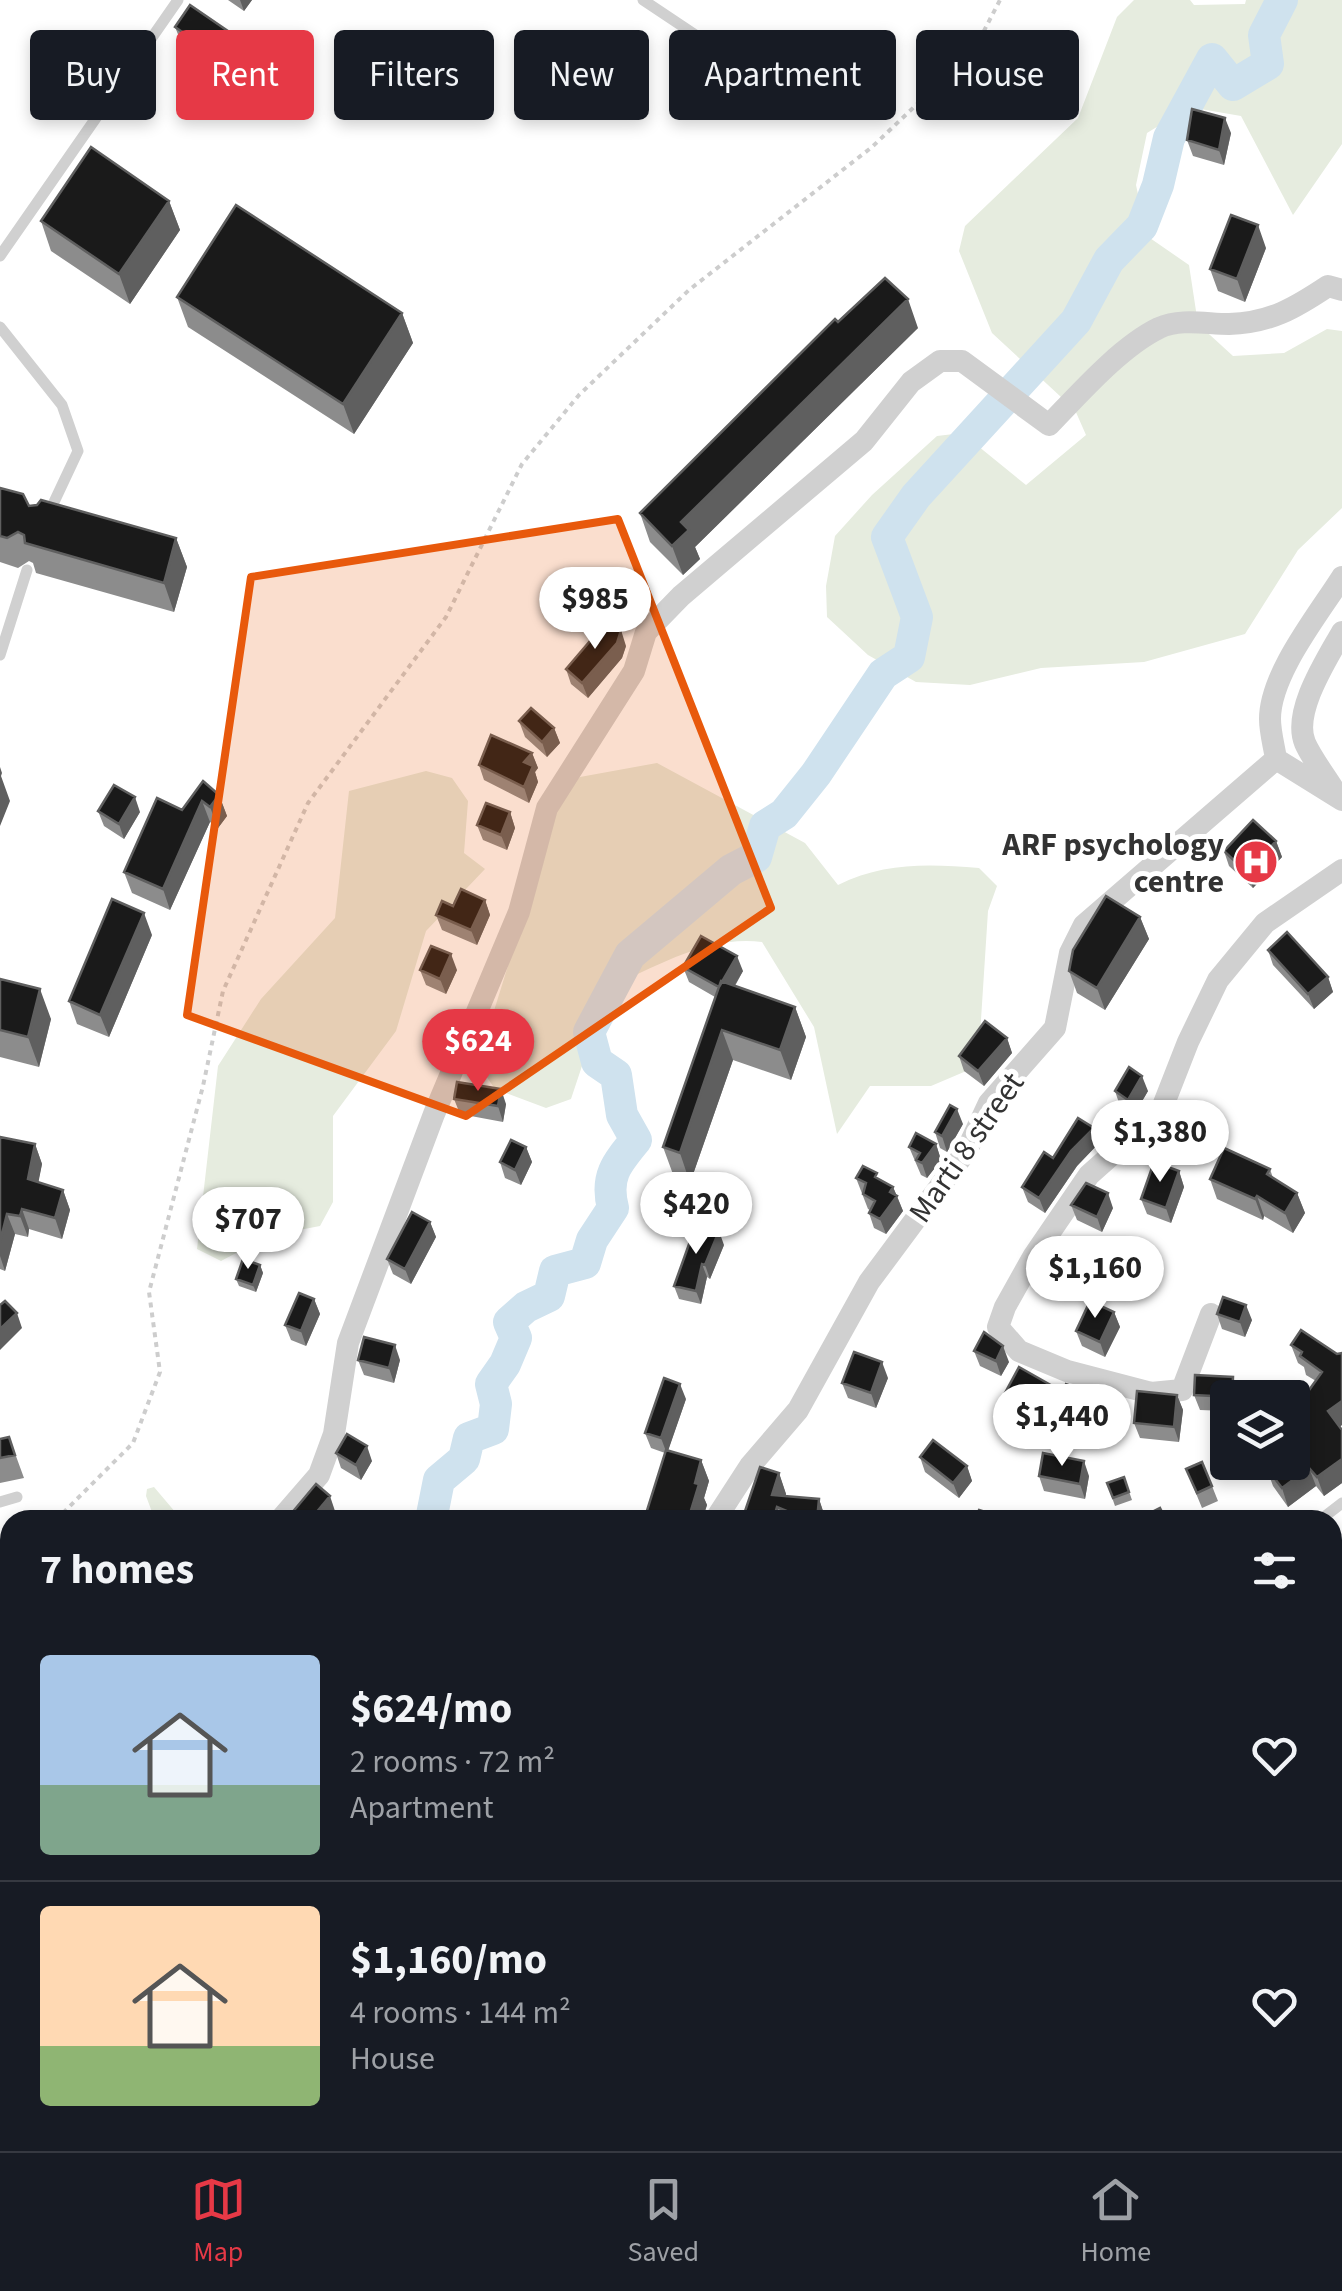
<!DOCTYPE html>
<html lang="en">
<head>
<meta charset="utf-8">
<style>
	:root { --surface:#171b24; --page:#242831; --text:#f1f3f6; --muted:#9ea1a6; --line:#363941; --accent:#e63946 }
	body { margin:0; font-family:"Source Sans 3",sans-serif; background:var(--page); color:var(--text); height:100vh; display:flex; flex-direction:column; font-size:38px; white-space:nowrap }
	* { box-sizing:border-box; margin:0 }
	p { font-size:32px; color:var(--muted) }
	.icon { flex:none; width:55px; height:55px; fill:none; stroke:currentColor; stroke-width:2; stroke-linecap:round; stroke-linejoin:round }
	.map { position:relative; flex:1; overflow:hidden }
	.side { position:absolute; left:0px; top:1510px; width:1342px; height:642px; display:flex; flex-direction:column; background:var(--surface); border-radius:30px 30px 0 0; box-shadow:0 5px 15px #0003 }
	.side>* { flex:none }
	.banner { position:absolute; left:30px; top:30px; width:1282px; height:90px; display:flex; gap:20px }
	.buttons { position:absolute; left:1210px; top:1380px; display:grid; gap:20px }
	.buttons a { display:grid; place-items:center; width:100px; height:100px; border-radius:10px; background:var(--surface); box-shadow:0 5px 15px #0003; font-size:50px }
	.price { position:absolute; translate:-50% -85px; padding:0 22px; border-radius:35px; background:#fff; color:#222; font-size:32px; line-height:65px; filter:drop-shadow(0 2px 5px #0008) }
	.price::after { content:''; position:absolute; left:50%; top:60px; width:30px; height:22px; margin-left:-15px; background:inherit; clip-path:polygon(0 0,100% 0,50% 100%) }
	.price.current { background:var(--accent); color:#fff }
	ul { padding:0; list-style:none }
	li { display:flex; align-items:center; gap:30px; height:250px; padding:0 40px }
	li+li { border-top:2px solid var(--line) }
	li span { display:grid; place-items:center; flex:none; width:280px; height:200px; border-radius:10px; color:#555 }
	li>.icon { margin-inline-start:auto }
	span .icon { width:120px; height:120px; fill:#fffc; stroke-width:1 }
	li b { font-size:42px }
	h2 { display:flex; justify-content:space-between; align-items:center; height:120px; padding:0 40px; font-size:42px }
	.chip { padding:0 35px; border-radius:10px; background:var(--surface); box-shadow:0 5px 15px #0003; font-size:35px; line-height:90px }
	.chip.current { background:var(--accent); color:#fff }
	.menu { display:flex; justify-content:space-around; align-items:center; height:140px; border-top:2px solid var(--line); background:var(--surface); font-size:28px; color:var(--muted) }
	.menu a { display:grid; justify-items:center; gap:5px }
	.menu .current { color:var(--accent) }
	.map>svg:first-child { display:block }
	.green { fill:#e6ecdf }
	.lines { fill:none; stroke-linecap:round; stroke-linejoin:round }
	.river { stroke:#cfe2ee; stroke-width:32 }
	.path { stroke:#cdcdcd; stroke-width:4; stroke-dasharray:5 5; stroke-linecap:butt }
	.lane { stroke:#d0d0d0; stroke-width:11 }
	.street { stroke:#d0d0d0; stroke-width:22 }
	.secondary { stroke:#bdbdbd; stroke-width:30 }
	.wall { fill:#8c8c8c }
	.shaded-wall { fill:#5f5f5f }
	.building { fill:#1a1a1a; stroke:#5f5f5f; stroke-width:2.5 }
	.marked { fill:#e8590c; fill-opacity:0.2; stroke:#e8590c; stroke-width:8; stroke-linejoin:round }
	.labels { text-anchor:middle; stroke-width:10; stroke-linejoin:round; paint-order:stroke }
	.poi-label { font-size:32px; font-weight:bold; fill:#333; stroke:#fff; text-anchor:end }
	.street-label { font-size:32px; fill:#333; stroke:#fff }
</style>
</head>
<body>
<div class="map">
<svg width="1342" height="2151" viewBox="0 0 1342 2151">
	<rect width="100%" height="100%" fill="#fff"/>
	<path class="green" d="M1134 0H1190L1194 5 1245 4 1246 0H1342V144L1293 215 1241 116 1189 107 1147 133 1136 185 1147 236 1189 265 1198 324 1233 356 1284 353 1327 329 1342 331V508L1298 550 1245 634 1144 662 1041 668 970 685 916 682 868 655 827 617 826 586 835 536 872 495 937 436 962 433 1026 485 1086 435 1075 410 992 333 959 251 965 226 1078 118 1117 17Z
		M657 763 805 843 838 885C884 862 929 864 979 868L997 886 988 911 978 1066 931 1086H870L837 1134 814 1027 762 942C708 935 657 966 608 988L571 1099 546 1108 495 1089 480 1067 484 1043 562 792 580 777Z
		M426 771 452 778 468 801 464 853 485 869 426 931 396 1031 333 1116V1202L320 1226 268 1236 221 1261 197 1249 218 1066 261 999 335 918 349 791Z
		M154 1487 182 1520H155L146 1496 147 1489Z
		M528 2143H800L797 2151H533Z"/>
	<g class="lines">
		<path class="river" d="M431 1520 439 1480 464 1459 469 1438 493 1429 496 1404 491 1384 505 1364 516 1338 509 1322 526 1307 549 1296 555 1271 585 1263 592 1240 613 1208C605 1177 616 1164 636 1140L622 1115 616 1075 597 1062 589 1032 630 955 731 870 756 857 765 826 784 814 816 774 883 674 909 657 917 617 887 537 916 496 1076 321 1109 260 1142 226 1158 185 1169 138 1212 59 1233 85 1268 64 1264 35 1282 0"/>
		<path class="path" d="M56 1520 133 1443 160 1372 149 1292 203 1086 223 991 308 803 446 617 522 464 579 395 689 290 872 147 974 50 1000 0
			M0 1571 10 1562
			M1332 2097 1342 2090
			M1039 2151 1040 2142
			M1318 2151 1319 2142"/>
		<path class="lane" d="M643 0 697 36
			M0 256 178 0
			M0 327 62 405 78 451 47 517
			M0 655 27 570
			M0 1502 17 1497
			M1320 1520 1342 1503
			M1332 1754 1342 1745
			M814 2151 817 2142"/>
		<path class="street" d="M1342 577C1318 615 1270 674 1270 719 1270 732 1274 746 1276 759L1342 800
			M1334 790C1325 775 1312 759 1305 743 1292 712 1327 659 1342 632
			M1211 1314 1182 1390 1151 1393 1067 1371 1019 1351 998 1327 1005 1307 1033 1257 1089 1175 1161 1111 1188 1042 1218 980 1265 923 1342 870
			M280 1520 319 1475 334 1434 348 1343 434 1114 519 912 547 808 634 671 646 632 681 596 864 441 911 382 940 361H962L1049 425C1079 394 1120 347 1159 328 1181 318 1206 324 1229 324 1270 323 1295 308 1328 286L1342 290
			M715 1520 750 1466 798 1410 869 1282 967 1150 989 1103 1055 1028 1070 953 1084 925 1276 759
			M0 1797 10 1786
			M1332 1928 1342 1936
			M1332 2069 1342 2061
			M1267 2142 1273 2151"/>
		<path class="secondary" d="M0 1872 10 1877
			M435 2142 448 2151"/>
	</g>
	<path class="wall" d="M228 0H252L244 11Z
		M175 27 276 64 284 86 269 108 184 49Z
		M1231 133 1224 165 1193 156 1187 140Z
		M169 201 180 230 130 304 51 251 41 221Z
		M1266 248 1245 302 1218 291 1210 269Z
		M177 297 402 313 413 343 354 434 188 327Z
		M838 322 918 328 695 547 700 559 683 575 650 542 640 513Z
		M0 488 29 506 176 538 187 567 174 612 36 573 33 563 29 561 18 568 0 562Z
		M626 646 622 658 588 698 571 684 566 669Z
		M519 721 554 728 560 743 547 757 525 737Z
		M532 753 538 768 535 772 538 782 529 803 484 780 479 765Z
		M219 795 227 816 218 828 210 822 170 910 132 893 124 872 182 810Z
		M98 811 140 812 124 839 104 826Z
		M510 812 515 828 507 850 483 840 477 825Z
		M1276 841 1282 857 1253 888 1229 866 1224 851Z
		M485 900 490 915 477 945 442 930 436 915Z
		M1140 917 1149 939 1105 1010 1077 993 1069 971Z
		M152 935 109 1037 77 1024 69 1001Z
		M1268 950 1328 977 1333 992 1314 1009 1273 965Z
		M683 967 743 971 735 986 795 1007 806 1037 791 1080 733 1060 690 1183 674 1177 663 1147 715 997 689 982Z
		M420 970H457L446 994 426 985Z
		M0 979 51 1019 39 1067 0 1057Z
		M1007 1038 1012 1053 984 1086 964 1071 959 1056Z
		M1115 1091H1148L1134 1115 1120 1106Z
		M454 1099 506 1104 503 1122 460 1114Z
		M963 1124 947 1152 940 1148 935 1132Z
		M1094 1128 1099 1143 1077 1166 1045 1213 1028 1202 1022 1187 1053 1158Z
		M0 1137 35 1144 42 1164 38 1182 63 1190 70 1210 62 1239 29 1229 28 1237 15 1234 5 1271 0 1269Z
		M936 1144 941 1160 927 1178 921 1175 909 1147Z
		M526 1147 532 1162 521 1185 505 1178 500 1162Z
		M1270 1169 1273 1178 1297 1193 1305 1213 1293 1233 1264 1216 1263 1220 1217 1199 1210 1179Z
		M1179 1171 1184 1187 1171 1223 1147 1214 1141 1199Z
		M856 1178 879 1180 893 1187 897 1196 903 1211 886 1234 874 1228 869 1213 870 1210 868 1209Z
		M1071 1205 1113 1208 1102 1232 1077 1220Z
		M430 1222 436 1237 411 1284 393 1274 387 1259Z
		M724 1245 710 1279 707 1277 701 1304 679 1299 674 1286Z
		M260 1265 263 1273 256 1292 239 1286 236 1279Z
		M314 1299 320 1314 306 1346 291 1340 285 1325Z
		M1114 1312 1120 1327 1105 1357 1082 1346 1076 1331Z
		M1217 1314 1252 1320 1245 1337 1222 1329Z
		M1291 1345 1337 1354 1342 1353V1425L1339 1427 1342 1430V1483L1324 1496 1316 1486 1288 1507 1273 1486 1266 1467 1297 1445 1292 1441V1414L1316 1381 1306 1375 1304 1367 1298 1363Z
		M974 1351 1009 1362 1001 1376 980 1366Z
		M358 1360H400L394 1383 364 1375Z
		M888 1378 876 1408 848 1398 842 1383Z
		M1063 1392 1100 1409 1090 1437 1045 1421 1042 1426 1010 1408 1005 1393Z
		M1239 1392 1238 1398H1228V1411L1200 1410 1194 1395Z
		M1177 1395 1183 1410 1179 1442 1140 1438 1134 1423Z
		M686 1399 668 1450 701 1460 709 1481 704 1498 707 1505 702 1520H646L645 1517 665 1453 651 1448 645 1433Z
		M9 1437 24 1478 0 1483V1439Z
		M336 1453 372 1461 361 1480 341 1468Z
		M920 1457 967 1466 972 1481 959 1498 925 1472Z
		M1186 1469 1212 1486 1218 1501 1202 1508Z
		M779 1473 786 1494V1496L819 1499 826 1520H742Z
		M1039 1476H1089L1085 1499 1044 1491Z
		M1124 1477 1132 1500 1115 1506 1107 1483Z
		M1332 1595 1342 1597V1630L1332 1636Z
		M1342 1795V1821L1339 1819 1334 1803Z
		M10 1905V2030L0 2023V1922Z
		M1342 1992V2037L1332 2026V1995Z
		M113 2142H130L124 2150Z
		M341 2142H380L390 2151H354Z
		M529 2142H585L594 2151H533Z
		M1020 2143 1019 2151H941L939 2145Z"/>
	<path class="shaded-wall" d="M240 0H252L244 11Z
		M276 64 284 86 269 108 261 86Z
		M1225 118 1231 133 1224 165 1219 150Z
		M169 201 180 230 130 304 119 274Z
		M1258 225 1266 248 1245 302 1237 279Z
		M908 299 918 328 695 547 700 559 683 575 672 546 681 522Z
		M402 313 413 343 354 434 343 404Z
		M176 538 187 567 174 612 164 583Z
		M621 630 626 646 622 658 588 698 582 683Z
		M554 728 560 743 547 757 542 742Z
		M532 753 538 768 535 772 538 782 529 803 524 787V762Z
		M0 767 2 773 1 776 10 801 0 826Z
		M219 795 227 816 218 828 210 807Z
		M135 797 140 812 124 839 119 824Z
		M202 801 210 822 170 910 163 889Z
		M510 812 515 828 507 850 501 835Z
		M1276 841 1282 857 1253 888 1247 873Z
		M485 900 490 915 477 945 471 930Z
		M144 913 152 935 109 1037 100 1015Z
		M1140 917 1149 939 1105 1010 1097 988Z
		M451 954 457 970 446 994 440 979Z
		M737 956 743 971 725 1002 720 987Z
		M1328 977 1333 992 1314 1009 1308 994Z
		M40 989 51 1019 39 1067 28 1037Z
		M795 1007 806 1037 791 1080 780 1050Z
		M722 1030 733 1060 690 1183 680 1153Z
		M1007 1038 1012 1053 984 1086 978 1071Z
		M1142 1076 1148 1091 1134 1115 1128 1100Z
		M501 1089 506 1104 503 1122 498 1106Z
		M957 1109 963 1124 947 1152 942 1136Z
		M1094 1128 1099 1143 1077 1166 1045 1213 1039 1198 1071 1151Z
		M35 1144 42 1164 35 1200 28 1179Z
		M936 1144 941 1160 927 1178 922 1163Z
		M526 1147 532 1162 521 1185 515 1170Z
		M1179 1171 1184 1187 1171 1223 1166 1208Z
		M893 1187 903 1211 886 1234 880 1219Z
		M63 1190 70 1210 62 1239 55 1218Z
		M1108 1193 1113 1208 1102 1232 1097 1217Z
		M1297 1193 1305 1213 1293 1233 1285 1213Z
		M1257 1196 1264 1216 1263 1220 1255 1199Z
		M22 1209 29 1229 28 1237 20 1216Z
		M7 1214 15 1234 5 1271 0 1256V1242Z
		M430 1222 436 1237 411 1284 405 1269Z
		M719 1231 724 1245 710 1279 705 1265Z
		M702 1264 707 1277 701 1304 696 1291Z
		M260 1265 263 1273 256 1292 253 1285Z
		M314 1299 320 1314 306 1346 301 1331Z
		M1246 1305 1252 1320 1245 1337 1240 1322Z
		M1114 1312 1120 1327 1105 1357 1100 1342Z
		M17 1313 22 1328 0 1350V1329Z
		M395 1345 400 1360 394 1383 389 1368Z
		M1003 1346 1009 1362 1001 1376 996 1361Z
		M882 1362 888 1378 876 1408 871 1393Z
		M1233 1377 1239 1392 1238 1398H1233Z
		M680 1384 686 1399 667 1454 661 1438Z
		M1094 1394 1100 1409 1090 1437 1085 1421Z
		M1177 1395 1183 1410 1179 1442 1174 1427Z
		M1342 1401V1425L1335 1430 1328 1411Z
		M1039 1405 1045 1421 1042 1426 1037 1410Z
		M367 1446 372 1461 361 1480 356 1465Z
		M1342 1459V1483L1324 1496 1317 1477Z
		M701 1460 709 1481 704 1498 707 1505 702 1520H688L695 1483Z
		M1084 1461 1089 1476 1085 1499 1080 1484Z
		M967 1466 972 1481 959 1498 953 1483Z
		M1309 1468 1316 1486 1288 1507 1282 1488Z
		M779 1473 786 1494 782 1509 777 1507 782 1520H773L772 1495Z
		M330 1496 335 1511 328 1520H310Z
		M819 1499 826 1520H817Z
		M1341 1654 1342 1673 1332 1681V1661Z
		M1341 1876 1342 1896 1332 1904V1884Z
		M122 2142H130L124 2150Z
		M203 2142H225L220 2151H198Z
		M359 2142H374L368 2151H362Z
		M1009 2142H1020L1019 2151H1007Z"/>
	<path class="building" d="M190 5 276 64 261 86 175 27Z
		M1192 109 1225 118 1219 150 1187 140Z
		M91 147 169 201 119 274 41 221Z
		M236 205 402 313 343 404 177 297Z
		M1231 215 1258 225 1237 279 1210 269Z
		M885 278 908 299 681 522 689 530 672 546 640 513 835 319 838 322Z
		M0 488 23 494 29 506 37 505 41 500 176 538 164 583 25 543 24 535 18 532 7 538 0 536Z
		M608 620 621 630 617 643 582 683 566 669Z
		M531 708 554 728 542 742 519 721Z
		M491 735 532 753 524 762 533 766 524 787 479 765Z
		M203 781 219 795 210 807 202 801 163 889 124 872 157 798 182 810Z
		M114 785 135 797 119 824 98 811Z
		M486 803 510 812 501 835 477 825Z
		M1253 820 1276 841 1247 873 1224 851Z
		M461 889 485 900 471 930 436 915 442 901 453 906Z
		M1106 896 1140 917 1097 988 1069 971 1073 950Z
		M112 899 144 913 100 1015 69 1001Z
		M1287 932 1328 977 1308 994 1268 950Z
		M701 936 737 956 719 987 683 967Z
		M431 946 451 954 440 979 420 970Z
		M0 979 40 989 28 1037 0 1030Z
		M721 981 795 1007 780 1050 722 1030 680 1153 663 1147Z
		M985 1021 1007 1038 978 1071 959 1056Z
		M1129 1067 1142 1076 1128 1100 1115 1091Z
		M457 1082 501 1089 498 1106 454 1099Z
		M950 1105 957 1109 942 1136 935 1132Z
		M1078 1118 1094 1128 1071 1151 1039 1198 1022 1187 1044 1152 1053 1158Z
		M916 1133 936 1144 922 1163 916 1160 920 1153 909 1147Z
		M0 1137 35 1144 28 1179 63 1190 55 1218 22 1209 20 1216 7 1214 0 1242Z
		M511 1140 526 1147 515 1170 500 1162Z
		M1224 1148 1270 1169 1267 1174 1297 1193 1285 1213 1257 1196 1255 1199 1210 1179Z
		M1154 1162 1179 1171 1166 1208 1141 1199Z
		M863 1166 877 1173 875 1177 893 1187 890 1192 897 1196 880 1219 869 1213 875 1201 863 1194 866 1183 856 1178Z
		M1086 1183 1108 1193 1097 1217 1071 1205Z
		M412 1212 430 1222 405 1269 387 1259Z
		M697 1222 719 1231 705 1265 702 1264 696 1291 674 1286Z
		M243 1259 260 1265 253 1285 236 1279Z
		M299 1293 314 1299 301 1331 285 1325Z
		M1223 1297 1246 1305 1240 1322 1217 1314Z
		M5 1301 17 1313 0 1329V1305Z
		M1090 1301 1114 1312 1100 1342 1076 1331Z
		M1301 1330 1337 1354 1342 1353V1401L1328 1411 1342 1430V1459L1317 1477 1309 1468 1282 1488 1266 1467 1273 1462H1292V1448L1307 1438 1292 1428V1414L1322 1372 1300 1356 1302 1352 1291 1345Z
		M984 1332 1003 1346 996 1361 974 1351Z
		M364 1337 395 1345 389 1368 358 1360Z
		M854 1352 882 1362 871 1393 842 1383Z
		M1019 1367 1063 1392 1066 1384 1094 1394 1085 1421 1039 1405 1037 1410 1005 1393Z
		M1195 1375 1233 1377 1232 1397 1194 1395Z
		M664 1378 680 1384 661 1438 645 1433Z
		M1137 1391 1177 1395 1174 1427 1134 1423Z
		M347 1434 367 1446 356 1465 336 1453Z
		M9 1437 15 1455 0 1458V1439Z
		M933 1440 967 1466 953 1483 920 1457Z
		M666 1450 701 1460 695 1483 699 1484 688 1520H654L645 1517Z
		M1043 1453 1084 1461 1080 1484 1039 1476Z
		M1202 1462 1212 1486 1197 1493 1186 1469Z
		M760 1467 779 1473 772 1495 819 1499 817 1520H808L777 1507 773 1520H742Z
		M1124 1477 1129 1492 1113 1498 1107 1483Z
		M316 1484 330 1496 310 1520H286Z
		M1160 1508 1166 1520H1139L1138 1519Z
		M979 1510 1007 1519V1520H975Z
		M900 1514 907 1520H895Z
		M1338 1591 1342 1597V1611L1332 1617V1595Z
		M1332 1643 1341 1654 1332 1661Z
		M1342 1795V1811L1334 1803Z
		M1335 1832 1342 1839V1876L1332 1884V1835Z
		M10 1905V1979L5 1989 10 1992V2016L0 2009V1922Z
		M1339 1989 1342 1992 1341 2026 1332 2017V1995Z
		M0 2135 10 2140V2142H14L23 2148 21 2151H0Z
		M148 2142H203L198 2151H143Z
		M369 2142H380L388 2147 386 2151H364Z
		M536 2142H585L594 2151H547Z
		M939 2142H1009L1007 2151H971L939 2145Z
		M1058 2142H1257L1258 2143V2151H1154L1126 2148 1125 2151H1057Z"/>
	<path class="marked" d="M618 519 771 908 466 1116 187 1015 251 577Z"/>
	<defs>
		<symbol id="hospital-disc" viewBox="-11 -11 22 22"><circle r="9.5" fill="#e63946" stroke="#fff"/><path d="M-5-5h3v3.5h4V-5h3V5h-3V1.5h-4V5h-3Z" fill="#fff"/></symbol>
	</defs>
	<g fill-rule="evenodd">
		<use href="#hospital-disc" x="1231" y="837" width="50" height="50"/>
	</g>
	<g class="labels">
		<g class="poi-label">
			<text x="1224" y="855">ARF psychology<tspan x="1224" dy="37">centre</tspan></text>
		</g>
		<g class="street-label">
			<text transform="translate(966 1147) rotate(-55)" y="11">Marti 8 street</text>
		</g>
	</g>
</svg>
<div class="buttons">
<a><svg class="icon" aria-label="layers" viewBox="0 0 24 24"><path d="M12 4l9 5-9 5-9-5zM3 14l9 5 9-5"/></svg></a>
</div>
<b class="price" style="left:595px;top:652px">$985</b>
<b class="price current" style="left:478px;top:1094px">$624</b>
<b class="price" style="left:1160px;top:1185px">$1,380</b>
<b class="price" style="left:696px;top:1257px">$420</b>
<b class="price" style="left:248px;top:1272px">$707</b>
<b class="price" style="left:1095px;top:1321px">$1,160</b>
<b class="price" style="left:1062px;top:1469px">$1,440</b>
<div class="banner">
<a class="chip">Buy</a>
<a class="chip current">Rent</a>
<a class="chip">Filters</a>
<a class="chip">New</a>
<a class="chip">Apartment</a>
<a class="chip">House</a>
</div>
<section class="side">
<h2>7 homes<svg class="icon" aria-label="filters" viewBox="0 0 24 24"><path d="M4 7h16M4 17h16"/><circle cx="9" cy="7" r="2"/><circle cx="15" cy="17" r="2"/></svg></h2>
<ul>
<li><span style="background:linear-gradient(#a9c7e8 65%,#7fa58c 0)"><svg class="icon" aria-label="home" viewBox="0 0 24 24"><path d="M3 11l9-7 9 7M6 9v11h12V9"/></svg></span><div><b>$624/mo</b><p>2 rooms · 72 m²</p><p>Apartment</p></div><svg class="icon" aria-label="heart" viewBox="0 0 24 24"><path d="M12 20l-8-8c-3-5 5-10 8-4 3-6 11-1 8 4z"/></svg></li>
<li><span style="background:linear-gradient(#ffd9b3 70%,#8fb573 0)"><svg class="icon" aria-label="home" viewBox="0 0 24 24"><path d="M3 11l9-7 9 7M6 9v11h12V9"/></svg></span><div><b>$1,160/mo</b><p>4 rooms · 144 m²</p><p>House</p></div><svg class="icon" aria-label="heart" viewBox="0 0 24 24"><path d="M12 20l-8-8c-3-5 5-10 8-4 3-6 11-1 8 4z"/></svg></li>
</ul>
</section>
</div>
<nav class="menu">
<a class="current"><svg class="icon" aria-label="map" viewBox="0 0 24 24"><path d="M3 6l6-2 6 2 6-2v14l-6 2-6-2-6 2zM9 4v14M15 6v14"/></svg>Map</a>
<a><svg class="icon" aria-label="saved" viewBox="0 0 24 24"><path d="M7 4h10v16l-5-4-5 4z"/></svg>Saved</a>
<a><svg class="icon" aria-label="home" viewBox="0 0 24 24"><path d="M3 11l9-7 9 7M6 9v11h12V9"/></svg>Home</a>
</nav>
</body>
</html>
